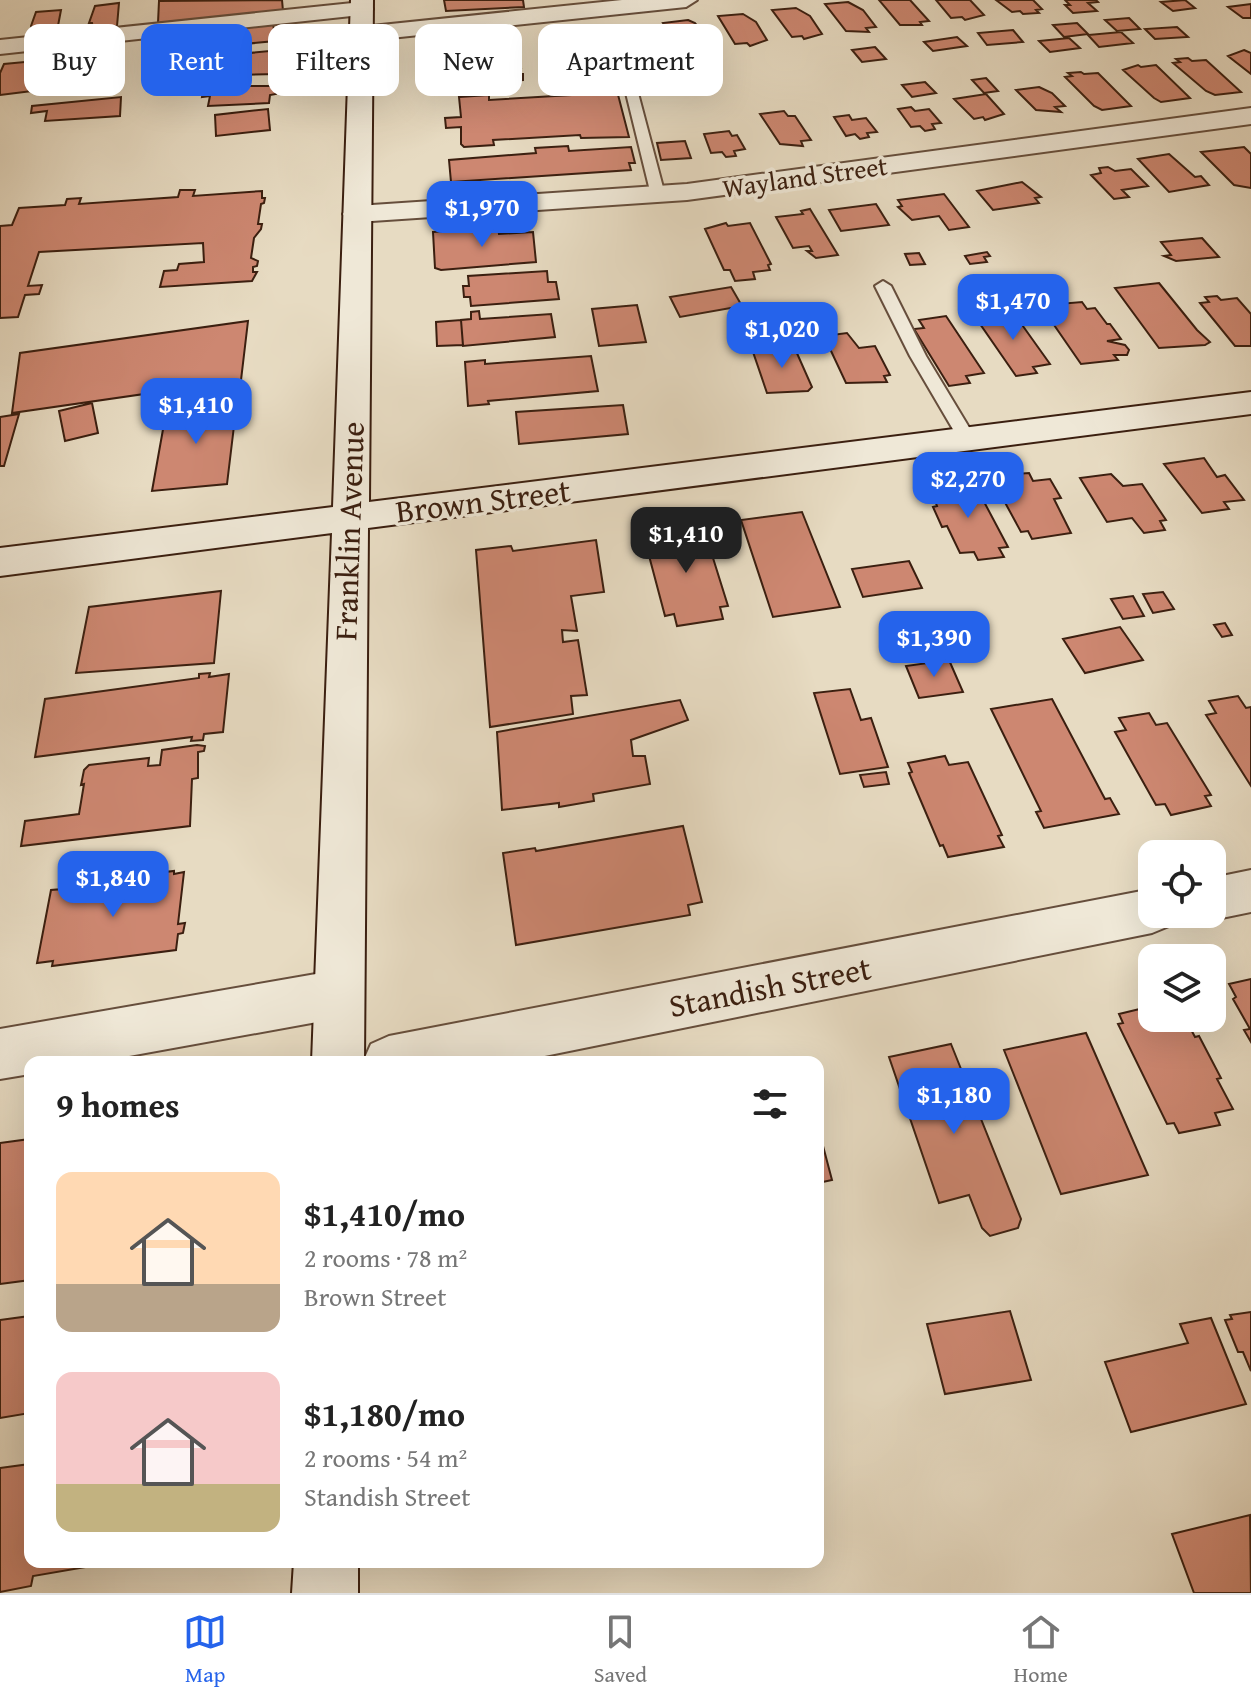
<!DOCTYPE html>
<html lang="en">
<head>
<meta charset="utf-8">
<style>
	:root { --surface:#fff; --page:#f2f2f2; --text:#222; --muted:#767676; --line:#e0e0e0; --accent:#2563eb }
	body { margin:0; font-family:"Gentium Book Plus",serif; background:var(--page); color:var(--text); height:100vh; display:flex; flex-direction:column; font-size:30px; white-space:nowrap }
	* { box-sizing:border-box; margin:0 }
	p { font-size:26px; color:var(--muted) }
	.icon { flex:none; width:44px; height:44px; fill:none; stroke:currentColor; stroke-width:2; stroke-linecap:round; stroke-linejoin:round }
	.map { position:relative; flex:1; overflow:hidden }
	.drawer { position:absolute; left:24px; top:1056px; width:800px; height:512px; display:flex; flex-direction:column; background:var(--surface); border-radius:16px; box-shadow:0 8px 32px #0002 }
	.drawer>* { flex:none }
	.top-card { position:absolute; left:24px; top:24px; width:800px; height:72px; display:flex; gap:16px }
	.buttons { position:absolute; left:1138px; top:840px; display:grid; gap:16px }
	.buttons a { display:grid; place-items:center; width:88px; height:88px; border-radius:16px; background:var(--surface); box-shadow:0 8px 32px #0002; font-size:40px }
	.price { position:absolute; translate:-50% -68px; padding:0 18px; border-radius:16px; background:var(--accent); color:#fff; font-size:26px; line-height:52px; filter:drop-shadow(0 2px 4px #0008) }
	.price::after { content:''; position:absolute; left:50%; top:48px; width:24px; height:18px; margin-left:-12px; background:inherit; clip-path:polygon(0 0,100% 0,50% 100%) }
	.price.selected { background:#222; color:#fff }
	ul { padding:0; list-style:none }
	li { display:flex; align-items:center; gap:24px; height:200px; padding:0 32px }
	li span { display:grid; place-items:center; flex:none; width:224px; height:160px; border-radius:16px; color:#555 }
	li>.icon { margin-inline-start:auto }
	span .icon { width:96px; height:96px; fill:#fffc; stroke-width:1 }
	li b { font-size:34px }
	h2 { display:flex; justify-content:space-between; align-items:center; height:96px; padding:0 32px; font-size:34px }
	.chip { padding:0 28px; border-radius:16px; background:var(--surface); box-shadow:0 8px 32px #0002; font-size:28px; line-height:72px }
	.chip.selected { background:var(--accent); color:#fff }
	.dock { display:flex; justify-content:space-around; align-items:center; height:112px; border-top:2px solid var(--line); background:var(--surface); font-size:22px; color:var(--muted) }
	.dock a { display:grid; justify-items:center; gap:4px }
	.dock .selected { color:var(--accent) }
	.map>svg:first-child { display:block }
	.building { fill:#cd8771; stroke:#3b1f10; stroke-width:2 }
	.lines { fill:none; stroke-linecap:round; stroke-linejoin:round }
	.lane-casing { stroke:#664e3c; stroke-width:4 }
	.street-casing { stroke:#664e3c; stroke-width:4 }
	.secondary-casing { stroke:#3b1f10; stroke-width:4 }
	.lane { fill:#efe8d7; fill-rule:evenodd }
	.street { fill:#efe8d7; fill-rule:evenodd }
	.secondary { fill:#efe8d7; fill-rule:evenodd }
	.labels { text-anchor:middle; stroke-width:7; stroke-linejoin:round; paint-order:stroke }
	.far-street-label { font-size:26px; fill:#3b1f10; stroke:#efe8d7 }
	.street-label { font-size:32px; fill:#3b1f10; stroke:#efe8d7 }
</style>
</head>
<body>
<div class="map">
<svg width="1251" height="1593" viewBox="0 0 1251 1593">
	<rect width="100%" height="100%" fill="#e7dbc2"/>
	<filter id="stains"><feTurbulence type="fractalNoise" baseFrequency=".0025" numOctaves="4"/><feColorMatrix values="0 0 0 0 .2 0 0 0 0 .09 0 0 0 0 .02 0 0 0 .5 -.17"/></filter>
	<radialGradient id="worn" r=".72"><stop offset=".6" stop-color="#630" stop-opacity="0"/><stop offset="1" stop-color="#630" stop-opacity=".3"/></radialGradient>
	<path class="building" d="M282 0 283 11 158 23 159 1Z
		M444 0H523L524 7 446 11Z
		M879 0H910L929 21 920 22 922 25H900Z
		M936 0H970L984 15 965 20 962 17 951 18Z
		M996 0H1033L1042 9 1036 10 1039 13 1023 14 1020 11 1012 12Z
		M1065 0H1096L1098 2 1088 3 1097 11 1073 13 1065 5H1070Z
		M1185 0 1195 8 1173 11 1161 2Z
		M848 2 863 10 876 27 866 28 869 32 846 31 825 4Z
		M119 3 117 26 93 28 92 23H89L95 6Z
		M1251 4V18H1243L1228 7Z
		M796 8 810 16 822 34 804 39 802 36 792 37 772 10Z
		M61 10 57 31 33 34 31 26 36 12Z
		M743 14 756 22 767 40 750 46 747 43 735 44 718 16Z
		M1129 18 1140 29 1117 31 1105 20Z
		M688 20 695 23 707 38 712 47 706 48 708 51 688 53 682 51 663 23Z
		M273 22 275 41 204 48V29Z
		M1077 23 1088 34 1064 37 1053 25Z
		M1177 27 1188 37 1155 39 1145 29Z
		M1013 30 1023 42 987 45 978 33Z
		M1121 32 1133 43 1099 47 1088 35Z
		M957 37 967 46 933 51 924 42Z
		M471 38V42L508 39 510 55 446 59 444 42Z
		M1069 38 1080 48 1050 52 1039 41Z
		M875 47 886 59 862 62 852 50Z
		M280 50 277 74 195 76 199 58Z
		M1244 50 1251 53V74L1228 56Z
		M108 54 104 82 0 95V73L4 64 35 61 34 70 46 67V59L80 56 77 64 83 65 89 64 90 55Z
		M1188 58 1192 61 1206 60 1241 92 1215 95 1206 91 1173 63 1180 62 1176 59Z
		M514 61 520 62 521 68H515L517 74H523V80L450 86V80L454 79V71H449L448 65Z
		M1138 65 1141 67 1156 65 1190 98 1161 102 1154 98 1123 70Z
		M706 68 714 81 676 85 669 73Z
		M1081 72 1084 74 1098 73 1131 106 1102 110 1094 106 1065 77 1072 76 1068 73Z
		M986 78 998 91 984 93 972 80Z
		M925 82 936 93 912 97 902 85Z
		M245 86H277L276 94 270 95 269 103 208 106 210 96 202 97 203 91Z
		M616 87 629 137 581 138 580 135 493 140 494 145 464 147 461 144V127L446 128 445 118 461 117 459 97 489 95V100L572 95 589 92 588 89Z
		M1039 87 1052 93 1065 106 1055 107 1061 112 1036 110 1016 90Z
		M986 94 1004 114 985 120 983 117 974 119 954 99Z
		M121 97 120 116 45 121 47 111 31 113 32 106Z
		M911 107 915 111 929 109 941 123 932 124 935 129 925 131 920 126 911 127 898 109Z
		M268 109 270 130 216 136 215 115Z
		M784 111 788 116H795L811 140 801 141 803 146 780 144 760 114Z
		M849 115 852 120 866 118 877 132 867 133 869 137 860 139 855 134 846 136 834 117Z
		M729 131 732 136 737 135 745 149 734 151 736 156 726 157 722 152 711 153 704 134Z
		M685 141 691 158 661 160 657 143Z
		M568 146 569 151 631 147 635 163H629L631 170 451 182 449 160 536 153 535 148Z
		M1244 147 1251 154V188L1234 185 1201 152Z
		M1169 154 1195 177 1201 176 1209 185 1169 192 1138 159Z
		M1108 167 1115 171 1131 169 1148 186 1122 190 1129 197 1114 199 1091 175 1101 173 1099 168Z
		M1022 182 1041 197 1035 198 1039 203 993 210 977 191Z
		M180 190H195L193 196 262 191V198H265L264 203 261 204 258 224H262L261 229 254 238 251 258 258 261 257 266 253 267V272H257L252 281 160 287 164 271 177 270 179 264 204 262 203 243 39 252 28 286 42 285 39 294 25 295 18 317 0 318V226L12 225 19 208 65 205 67 199 81 198 79 204 178 197Z
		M944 194 969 227 949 230 939 216 912 220 898 207 902 206 898 200Z
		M876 204 889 225 841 231 829 210Z
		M810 209 838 255 816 258 807 251H812L809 246 793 248 776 217 803 214 801 211Z
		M726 223 728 226 750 223 771 264 768 265 770 270 753 272 755 279 735 281 730 270H724L705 229Z
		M498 227 499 234 533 232 536 262 441 270 435 268 433 232Z
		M1202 238 1219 257 1176 261 1164 256 1171 255 1161 242Z
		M987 252 990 256 984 257 987 262 970 264 965 256Z
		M919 253 925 264 910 265 905 254Z
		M547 271 548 282H556L559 299 471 306 470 297H464L463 286H469L468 276Z
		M1159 283 1197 330 1210 342 1205 345 1159 348 1115 288Z
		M731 287 742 306 680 317 670 297Z
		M1217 296 1221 300 1237 298 1251 314V346H1235L1200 303 1209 302 1205 297Z
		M1082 302 1087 309 1095 308 1107 324H1110L1121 339 1107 341 1125 345 1129 350 1127 355H1114L1118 360 1081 364 1052 322H1057L1050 313 1062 311 1058 304Z
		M637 305 646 342 599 346 592 309Z
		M1010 308 1050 364 1033 367 1037 373 1016 376 978 321 988 320 983 312Z
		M479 311 480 319 551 314 555 337 463 346 461 320 471 319V312Z
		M946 316 984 373 966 376 970 383 949 386 914 329 924 328 919 320Z
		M461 320 463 345 437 346 436 322Z
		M248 321 241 380 12 413 20 353Z
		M847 333 859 348 875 346 890 375 884 376 887 382 846 383 824 336Z
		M787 345 796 351 812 387 808 391 767 393 752 349Z
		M591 356 598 391 488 401 489 404 468 406 465 362 485 360V364Z
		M237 401 227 484 152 491 167 407Z
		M92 403 98 433 65 441 59 411Z
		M623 405 628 434 519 444 516 412Z
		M19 414 4 466H0V417Z
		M1204 458 1217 477 1225 475 1244 500 1224 502 1229 509 1202 513 1164 464Z
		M1029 473 1033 481 1050 479 1061 498 1054 499 1071 533 1032 539 1028 531 1021 532 995 484 1018 481 1015 474Z
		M1111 474 1123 486 1142 484 1166 520 1160 521 1165 530 1144 533 1132 518 1107 522 1080 478Z
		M973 481 1008 547 999 548 1004 557 978 560 974 552 960 553 947 526 942 527 933 507 937 506 929 486Z
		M802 512 840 607 773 617 741 520Z
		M703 526 728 606 720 607 723 619 677 626 674 614 665 616 643 533Z
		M596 540 604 592 571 596 577 631 562 630 563 642 578 640 587 695 571 696 573 714 490 727 476 550 511 546 513 551Z
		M909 561 922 588 863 597 852 569Z
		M221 591 214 663 76 673 89 607Z
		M1163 592 1174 609 1153 613 1143 594Z
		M1133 596 1144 616 1123 619 1111 599Z
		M1225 623 1232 635 1222 637 1214 625Z
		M1120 627 1143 660 1085 673 1063 639Z
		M949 660 963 692 919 698 906 666Z
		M210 673 209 677 229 674 223 732 204 734 203 740 191 741 192 737 35 757 45 699 199 678V674Z
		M850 689 861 720 871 718 888 767 840 774 814 693Z
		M1238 696 1246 708 1251 707V786L1206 715 1216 713 1209 701Z
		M1052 699 1105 799 1110 798 1119 814 1044 828 1036 812 1041 811 991 709Z
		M680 700 688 720 631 740 633 756H645L650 784 593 794 594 801 559 807V803L502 810 497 732Z
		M1149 713 1156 725 1167 723 1211 795 1205 796 1211 806 1171 815 1165 804 1156 805 1115 732 1126 730 1119 718Z
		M197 745 205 746 204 751 198 752V778L192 779 190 826 21 846 25 821 79 814 84 784 81 785 84 770 89 765 149 758 148 766 160 765 162 750Z
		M945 756 949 765 968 762 1002 835 998 836 1004 847 948 857 943 845 940 846 909 773 912 772 908 763Z
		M886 772 889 784 864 787 860 775Z
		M683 826 702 902 688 905 690 915 516 945 503 853 535 848 536 851Z
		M174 871V874L184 872 178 924 185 923 183 933 178 934 176 950 52 966 53 961 37 963 51 890 63 889 64 884Z
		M1251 979V1042L1244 1030 1250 1029 1233 999 1236 997 1229 984Z
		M1152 1006V1018H1185L1195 1037 1199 1036 1221 1078 1217 1079 1233 1109 1215 1113 1220 1125 1179 1133 1174 1123 1167 1124 1118 1024 1123 1023 1119 1014Z
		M1086 1033 1148 1175 1061 1194 1004 1050Z
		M951 1044 1021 1219 1018 1228 990 1236 982 1228 969 1195 939 1203 889 1057Z
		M818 1127 832 1180 818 1183Z
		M30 1139V1280L0 1284V1143Z
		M1010 1311 1031 1380 945 1394 927 1324Z
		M1251 1312V1371L1243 1352H1238L1225 1320 1232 1319 1230 1315Z
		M30 1316V1413L0 1418V1320Z
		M1211 1318 1246 1404 1131 1432 1105 1362 1188 1343 1180 1324Z
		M30 1464V1562L103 1564 33 1576 31 1586 0 1592V1468Z
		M1250 1515 1251 1593H1194L1172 1534Z"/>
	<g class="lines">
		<defs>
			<path id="lane" d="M632 89 638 93 665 195 663 198 651 195 626 93Z
				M883 281 891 286 926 356 976 439 973 443H961L910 356 875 286Z"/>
			<path id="street" d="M622 0H697L686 7 362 41 354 39 350 34 354 29 362 27Z
				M362 2 370 4 373 9 370 14 0 54V40Z
				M1251 108V124L687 200 357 222 347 220 343 214 347 208 357 206 687 184Z
				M1251 870V912L1212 920 1195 914H1212V878Z
				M1152 889V914H1174L1169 926 1152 933 515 1062H363L371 1044 389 1036Z
				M339 970 356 977 364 994 356 1011 339 1018 96 1062H30V1074L0 1079V1029Z"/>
			<path id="secondary" d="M351 0H373L369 502 1251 392V414L368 528 364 1062H312L332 533 0 576V548L333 507Z
				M294 1562H358V1593H292Z"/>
		</defs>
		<use href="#lane" class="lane-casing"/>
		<use href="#street" class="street-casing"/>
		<use href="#secondary" class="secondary-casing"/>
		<use href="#lane" class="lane"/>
		<use href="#street" class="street"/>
		<use href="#secondary" class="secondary"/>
	</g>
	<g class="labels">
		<g class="far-street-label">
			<text transform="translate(805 177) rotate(-8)" y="9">Wayland Street</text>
		</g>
		<g class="street-label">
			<text transform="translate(483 501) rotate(-7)" y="11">Brown Street</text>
			<text transform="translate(349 531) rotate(-88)" y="11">Franklin Avenue</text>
			<text transform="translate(770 987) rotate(-11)" y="11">Standish Street</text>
		</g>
	</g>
	<rect width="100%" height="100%" filter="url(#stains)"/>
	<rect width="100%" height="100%" fill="url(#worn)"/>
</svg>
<div class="buttons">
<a><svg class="icon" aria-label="locate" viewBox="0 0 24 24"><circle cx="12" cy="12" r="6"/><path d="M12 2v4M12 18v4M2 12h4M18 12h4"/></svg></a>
<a><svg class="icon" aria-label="layers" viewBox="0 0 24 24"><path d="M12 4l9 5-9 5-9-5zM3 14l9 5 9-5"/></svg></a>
</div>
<b class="price" style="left:482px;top:249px">$1,970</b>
<b class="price" style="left:1013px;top:342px">$1,470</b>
<b class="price" style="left:782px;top:370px">$1,020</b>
<b class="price" style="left:196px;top:446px">$1,410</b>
<b class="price" style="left:968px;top:520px">$2,270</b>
<b class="price selected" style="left:686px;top:575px">$1,410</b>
<b class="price" style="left:934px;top:679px">$1,390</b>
<b class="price" style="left:113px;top:919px">$1,840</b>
<b class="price" style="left:954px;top:1136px">$1,180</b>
<div class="top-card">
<a class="chip">Buy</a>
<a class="chip selected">Rent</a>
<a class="chip">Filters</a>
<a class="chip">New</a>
<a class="chip">Apartment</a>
</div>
<section class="drawer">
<h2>9 homes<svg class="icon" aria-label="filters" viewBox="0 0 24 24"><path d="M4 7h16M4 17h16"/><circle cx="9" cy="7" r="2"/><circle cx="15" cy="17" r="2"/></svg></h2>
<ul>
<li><span style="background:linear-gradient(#ffd9b3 70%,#b9a48a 0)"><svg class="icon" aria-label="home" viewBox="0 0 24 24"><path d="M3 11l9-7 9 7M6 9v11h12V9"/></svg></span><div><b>$1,410/mo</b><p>2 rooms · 78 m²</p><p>Brown Street</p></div></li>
<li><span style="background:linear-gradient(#f6c9c9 70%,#c2b280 0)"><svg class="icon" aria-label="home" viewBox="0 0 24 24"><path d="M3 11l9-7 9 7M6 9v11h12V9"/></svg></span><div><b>$1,180/mo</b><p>2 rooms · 54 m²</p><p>Standish Street</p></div></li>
</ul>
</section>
</div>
<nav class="dock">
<a class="selected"><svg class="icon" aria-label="map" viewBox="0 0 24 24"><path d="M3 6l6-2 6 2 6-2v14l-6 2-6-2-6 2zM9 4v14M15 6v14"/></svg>Map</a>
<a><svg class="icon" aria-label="saved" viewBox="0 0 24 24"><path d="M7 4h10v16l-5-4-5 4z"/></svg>Saved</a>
<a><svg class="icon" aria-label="home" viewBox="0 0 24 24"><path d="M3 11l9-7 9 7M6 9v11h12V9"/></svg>Home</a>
</nav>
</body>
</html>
